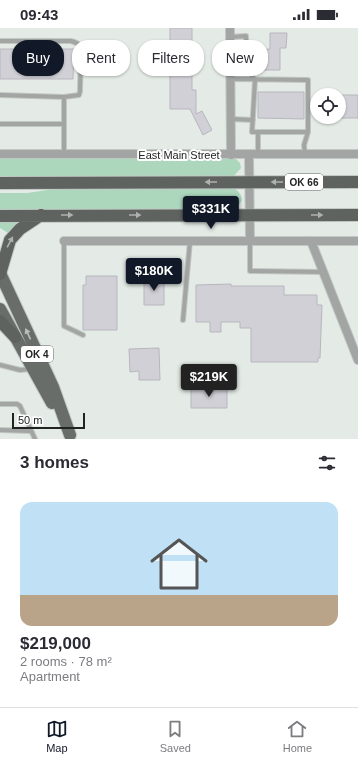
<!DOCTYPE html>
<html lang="en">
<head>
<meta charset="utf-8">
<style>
	:root { --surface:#fff; --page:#f7f7f7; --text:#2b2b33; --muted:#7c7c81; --line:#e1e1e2; --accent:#111827 }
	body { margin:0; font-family:Arial,sans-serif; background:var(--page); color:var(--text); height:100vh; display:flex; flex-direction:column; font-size:15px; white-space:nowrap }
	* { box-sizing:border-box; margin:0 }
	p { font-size:13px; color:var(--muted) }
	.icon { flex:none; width:22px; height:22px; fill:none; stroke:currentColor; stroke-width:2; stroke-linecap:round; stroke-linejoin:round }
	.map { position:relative; height:411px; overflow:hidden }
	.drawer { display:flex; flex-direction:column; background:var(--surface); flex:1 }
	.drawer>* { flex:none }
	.hud { position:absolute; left:12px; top:12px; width:334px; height:36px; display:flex; gap:8px }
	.tools { position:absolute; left:310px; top:60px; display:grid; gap:8px }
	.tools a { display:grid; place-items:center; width:36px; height:36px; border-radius:50%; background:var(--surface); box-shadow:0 1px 3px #0004; font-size:20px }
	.scale { position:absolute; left:12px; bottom:10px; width:73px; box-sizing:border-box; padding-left:4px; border:2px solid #212322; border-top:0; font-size:11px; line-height:14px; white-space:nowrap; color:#212322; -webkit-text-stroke:3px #fff; paint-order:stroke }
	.price { position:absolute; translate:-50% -34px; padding:0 9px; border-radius:4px; background:var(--accent); color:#fff; font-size:13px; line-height:26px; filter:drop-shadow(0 1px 2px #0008) }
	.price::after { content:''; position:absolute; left:50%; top:24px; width:12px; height:9px; margin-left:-6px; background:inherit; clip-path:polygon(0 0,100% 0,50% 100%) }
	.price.selected { background:#222; color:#fff }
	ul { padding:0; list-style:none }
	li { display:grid; align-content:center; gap:8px; height:212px; padding:0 20px }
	li span { display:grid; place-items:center; height:124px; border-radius:12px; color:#555 }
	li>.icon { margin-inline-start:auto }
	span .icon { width:72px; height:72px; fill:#fffc; stroke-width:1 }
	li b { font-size:17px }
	h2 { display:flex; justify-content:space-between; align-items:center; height:48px; padding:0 20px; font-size:17px }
	.pill { padding:0 14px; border-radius:16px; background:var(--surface); box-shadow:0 1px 3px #0004; font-size:14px; line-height:36px }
	.pill.selected { background:var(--accent); color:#fff }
	.status { display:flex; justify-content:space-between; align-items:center; height:28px; padding:0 20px; background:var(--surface); direction:ltr }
	.status svg { height:11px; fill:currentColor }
	.tabs { display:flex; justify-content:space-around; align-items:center; height:56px; border-top:1px solid var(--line); background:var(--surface); font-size:11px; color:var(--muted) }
	.tabs a { display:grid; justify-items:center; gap:2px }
	.tabs .selected { color:var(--accent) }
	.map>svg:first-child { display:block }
	.green { fill:#acd7bd }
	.building { fill:#d1d0d7; stroke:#b7b6bd }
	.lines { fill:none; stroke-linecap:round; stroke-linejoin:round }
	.service-casing { stroke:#c1c7c3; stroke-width:6 }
	.minor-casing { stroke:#c1c7c3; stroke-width:10 }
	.primary-casing { stroke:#c1c7c3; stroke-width:14 }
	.trunk-casing { stroke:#c1c7c3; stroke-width:14 }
	.service { stroke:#a2a5a3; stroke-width:4 }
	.minor { stroke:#a2a5a3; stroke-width:8 }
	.primary { stroke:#686d6a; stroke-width:12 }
	.trunk { stroke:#5e6360; stroke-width:12 }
	.oneway { fill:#aeb1b0 }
	.oneway2 { fill:#bbbdbc }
	.labels { text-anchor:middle; stroke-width:4; stroke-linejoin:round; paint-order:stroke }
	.shield { fill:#fff; stroke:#646564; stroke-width:1 }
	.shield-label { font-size:10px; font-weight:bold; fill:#212322 }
	.street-label { font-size:11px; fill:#212322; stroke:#fff }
</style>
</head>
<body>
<div class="status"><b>09:43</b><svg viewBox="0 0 49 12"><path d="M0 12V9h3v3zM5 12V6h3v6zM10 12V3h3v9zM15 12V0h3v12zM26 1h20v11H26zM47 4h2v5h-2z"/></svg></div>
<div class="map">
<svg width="358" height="411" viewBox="0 0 358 411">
	<rect width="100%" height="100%" fill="#e4ebe6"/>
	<path class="green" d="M0 131H236L240 135 241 140 233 149H0Z
		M62 160H232C238 162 241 165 242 172L237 180 231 181H0V165H27Z
		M0 193H15L17 197 8 205 0 200Z"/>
	<path class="building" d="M170 0H192V62H196V86L202 83 212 102 203 107 190 81H170Z
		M270 5H287L286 20H280V42H259V22L270 21Z
		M0 21H74L73 51H0Z
		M258 64H304V91L258 90Z
		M339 67H358V90H339Z
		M86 248H117V302H83V257H86Z
		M144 250H164V277H144Z
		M231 256V258H284V267H317V277H322L320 330H318V334H251V300H240V294H221V304H210V294H196V257Z
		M159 320 160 352H139V343L130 344 129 321Z
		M191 361H227V380H191Z"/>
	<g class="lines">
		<defs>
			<path id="service" d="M230 9 246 8 247 41 255 52 252 104H308
				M0 13H71C78 15 80 16 81 23L80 63 79 67 64 69
				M230 26H246
				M231 51 308 52V104L304 117 305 126
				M0 67 64 69V126
				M231 91 253 92
				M0 96H64
				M258 104V126
				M250 212V243L323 244
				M64 213V298L83 307
				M183 292 190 213
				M0 337 20 342 31 341
				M0 376H17L20 378 35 411
				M0 402 31 403"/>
			<path id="minor" d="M230 0 231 127
				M0 126H358
				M249 126 250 212
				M64 213H358
				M311 213 358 332"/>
			<path id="primary" d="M0 245 53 359 70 407
				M0 281 52 375"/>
			<path id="trunk" d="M0 155 358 154
				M0 188 358 187
				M0 246 10 212 20 201 41 187
				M0 293 15 309"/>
		</defs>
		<use href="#service" class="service-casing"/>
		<use href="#minor" class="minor-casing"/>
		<use href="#primary" class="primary-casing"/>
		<use href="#trunk" class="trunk-casing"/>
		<use href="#service" class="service"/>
		<use href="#minor" class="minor"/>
		<use href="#primary" class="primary"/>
		<use href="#trunk" class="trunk"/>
	</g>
	<defs><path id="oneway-solid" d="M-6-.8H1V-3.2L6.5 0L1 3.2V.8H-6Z"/></defs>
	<g class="oneway">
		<use href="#oneway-solid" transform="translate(211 154) rotate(180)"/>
		<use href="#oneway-solid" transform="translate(277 154) rotate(-180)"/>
		<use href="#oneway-solid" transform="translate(67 187)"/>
		<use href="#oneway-solid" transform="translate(135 187)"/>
		<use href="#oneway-solid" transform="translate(317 187)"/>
		<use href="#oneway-solid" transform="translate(10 214) rotate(-62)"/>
	</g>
	<use class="oneway2" href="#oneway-solid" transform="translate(28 306) rotate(-115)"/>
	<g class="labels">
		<g class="shield">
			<rect x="285" y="146" width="38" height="16" rx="3"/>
			<rect x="21" y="318" width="32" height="16" rx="3"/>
		</g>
		<g class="shield-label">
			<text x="304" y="158">OK 66</text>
			<text x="37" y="330">OK 4</text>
		</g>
		<g class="street-label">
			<text x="179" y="131">East Main Street</text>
		</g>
	</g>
</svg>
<div class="tools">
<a><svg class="icon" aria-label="locate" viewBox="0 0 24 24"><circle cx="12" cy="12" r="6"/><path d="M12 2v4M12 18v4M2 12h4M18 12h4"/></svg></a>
</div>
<div class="scale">50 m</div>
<b class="price" style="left:211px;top:202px">$331K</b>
<b class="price" style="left:154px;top:264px">$180K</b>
<b class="price selected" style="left:209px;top:370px">$219K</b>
<div class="hud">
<a class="pill selected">Buy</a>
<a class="pill">Rent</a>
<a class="pill">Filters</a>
<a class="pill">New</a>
</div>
</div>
<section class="drawer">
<h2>3 homes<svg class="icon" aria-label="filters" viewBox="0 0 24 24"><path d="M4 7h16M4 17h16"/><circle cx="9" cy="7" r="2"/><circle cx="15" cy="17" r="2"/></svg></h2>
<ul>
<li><span style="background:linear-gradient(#bfe0f5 75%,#b9a48a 0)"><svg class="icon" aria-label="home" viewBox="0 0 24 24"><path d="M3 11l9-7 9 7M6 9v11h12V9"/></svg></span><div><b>$219,000</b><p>2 rooms · 78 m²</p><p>Apartment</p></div></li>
</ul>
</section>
<nav class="tabs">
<a class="selected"><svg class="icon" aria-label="map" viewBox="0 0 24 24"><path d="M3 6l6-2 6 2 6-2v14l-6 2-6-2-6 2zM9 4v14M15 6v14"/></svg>Map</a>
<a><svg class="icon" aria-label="saved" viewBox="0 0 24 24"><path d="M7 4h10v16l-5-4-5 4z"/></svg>Saved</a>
<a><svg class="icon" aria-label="home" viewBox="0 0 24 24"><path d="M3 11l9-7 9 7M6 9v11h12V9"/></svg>Home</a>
</nav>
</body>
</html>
